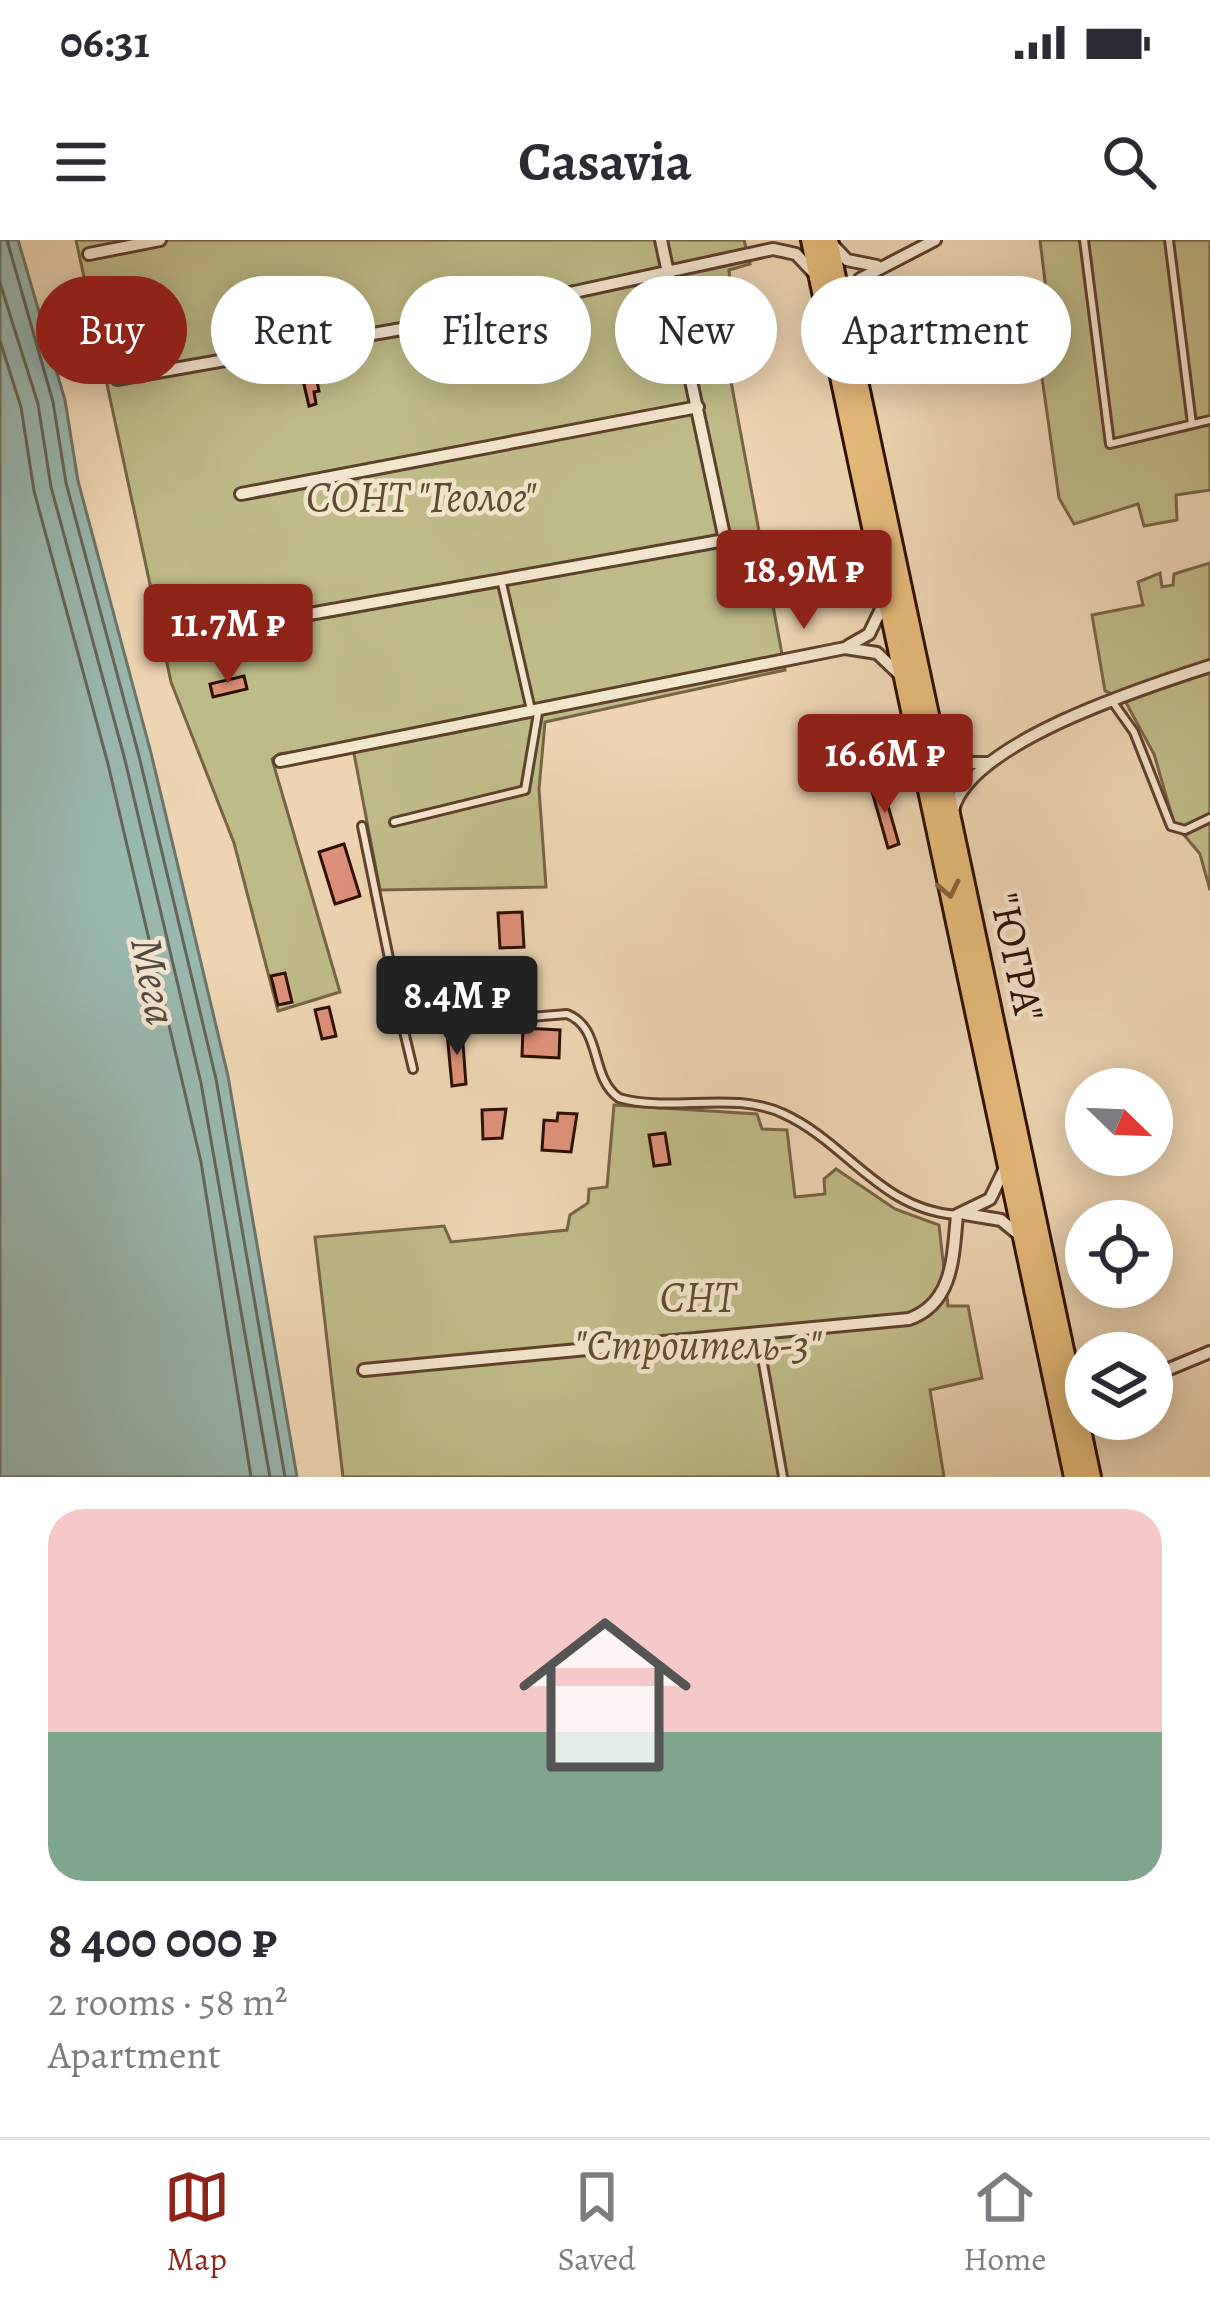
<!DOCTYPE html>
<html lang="en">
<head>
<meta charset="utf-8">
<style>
	:root { --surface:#fff; --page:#f7f7f7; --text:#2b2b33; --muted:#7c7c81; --line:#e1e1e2; --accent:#8f2418 }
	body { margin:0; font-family:Alegreya,serif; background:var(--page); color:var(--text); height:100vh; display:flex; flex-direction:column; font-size:45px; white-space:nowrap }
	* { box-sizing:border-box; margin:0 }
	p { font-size:39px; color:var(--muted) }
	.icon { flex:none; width:66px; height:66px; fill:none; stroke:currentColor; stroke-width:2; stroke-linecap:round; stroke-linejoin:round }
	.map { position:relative; height:1237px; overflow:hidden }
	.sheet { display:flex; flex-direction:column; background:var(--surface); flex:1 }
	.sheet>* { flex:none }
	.top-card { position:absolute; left:36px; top:36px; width:1140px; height:108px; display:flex; gap:24px }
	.needle { width:78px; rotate:113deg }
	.controls { position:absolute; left:1065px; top:828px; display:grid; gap:24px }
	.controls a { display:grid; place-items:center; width:108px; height:108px; border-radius:50%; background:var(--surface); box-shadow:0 6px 30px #0003; font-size:60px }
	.price { position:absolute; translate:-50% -102px; padding:0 27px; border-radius:12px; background:var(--accent); color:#fff; font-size:39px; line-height:78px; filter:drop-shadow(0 3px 6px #0008) }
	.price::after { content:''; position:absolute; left:50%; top:72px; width:36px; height:27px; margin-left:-18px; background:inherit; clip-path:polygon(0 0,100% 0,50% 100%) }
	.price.current { background:#222; color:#fff }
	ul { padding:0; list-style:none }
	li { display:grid; align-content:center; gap:24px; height:636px; padding:0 48px }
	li+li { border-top:3px solid var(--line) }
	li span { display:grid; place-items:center; height:372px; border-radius:36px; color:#555 }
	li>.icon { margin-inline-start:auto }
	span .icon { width:216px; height:216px; fill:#fffc; stroke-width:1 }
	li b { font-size:51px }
	.tag { padding:0 42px; border-radius:54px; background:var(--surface); box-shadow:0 6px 30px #0003; font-size:42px; line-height:108px }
	.tag.current { background:var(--accent); color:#fff }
	.status { display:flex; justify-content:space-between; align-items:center; height:84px; padding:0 60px; background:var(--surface); direction:ltr }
	.status svg { height:33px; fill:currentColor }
	header { display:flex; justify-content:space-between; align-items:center; height:156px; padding:0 48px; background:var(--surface); font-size:54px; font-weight:700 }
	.dock { display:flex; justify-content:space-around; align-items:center; height:168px; border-top:3px solid var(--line); background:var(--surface); font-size:33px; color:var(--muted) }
	.dock a { display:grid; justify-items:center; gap:6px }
	.dock .current { color:var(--accent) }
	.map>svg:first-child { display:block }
	.green { fill:#bfbb88; stroke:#766544; stroke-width:3 }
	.water { fill:#99b8ae; stroke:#6e7469; stroke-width:3 }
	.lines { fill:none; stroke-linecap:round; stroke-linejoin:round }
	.shore { stroke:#646458; stroke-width:3 }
	.building { fill:#df917b; stroke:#2e0f01; stroke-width:3 }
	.service-casing { stroke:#5e402e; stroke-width:12 }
	.minor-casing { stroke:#5e402e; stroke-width:16 }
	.trunk-casing { stroke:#2e0f01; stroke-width:24 }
	.service { stroke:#f3e4ce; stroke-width:6 }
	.minor { stroke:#f3e4ce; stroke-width:10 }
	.trunk { stroke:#e6ba7a; stroke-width:18 }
	.oneway { stroke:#8a643e }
	.labels { text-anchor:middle; stroke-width:9; stroke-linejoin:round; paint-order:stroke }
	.park-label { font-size:42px; font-style:italic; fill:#614b30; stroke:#f3e4ce }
	.street-label { font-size:42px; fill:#2e0f01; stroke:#f3e4ce }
	.water-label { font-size:45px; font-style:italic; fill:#534a3e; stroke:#f3e4ce }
</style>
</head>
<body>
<div class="status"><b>06:31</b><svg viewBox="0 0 49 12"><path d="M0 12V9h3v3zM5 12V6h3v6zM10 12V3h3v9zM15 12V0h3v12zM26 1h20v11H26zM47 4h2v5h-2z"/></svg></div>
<header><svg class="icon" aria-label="menu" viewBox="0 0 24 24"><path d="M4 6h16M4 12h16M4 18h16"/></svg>Casavia<svg class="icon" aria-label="search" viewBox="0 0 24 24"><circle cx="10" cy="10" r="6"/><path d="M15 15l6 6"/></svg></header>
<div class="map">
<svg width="1210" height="1237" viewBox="0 0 1210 1237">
	<rect width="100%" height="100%" fill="#edd5b3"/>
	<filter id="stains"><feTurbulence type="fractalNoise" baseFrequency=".00167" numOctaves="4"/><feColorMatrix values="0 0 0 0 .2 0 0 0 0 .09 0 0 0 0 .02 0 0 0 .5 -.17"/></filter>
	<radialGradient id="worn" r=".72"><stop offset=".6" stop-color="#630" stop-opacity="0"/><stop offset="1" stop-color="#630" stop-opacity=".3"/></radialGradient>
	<path class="green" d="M76 0H744L750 24 729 30 731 53 715 56 785 430 545 482 539 549 546 647 380 650 352 503 279 514 272 519 340 752 278 771 234 603 171 442Z
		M1040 0H1210V250L1176 255 1177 280 1144 286 1138 264 1074 284 1059 258 1034 81 1049 74Z
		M1210 323V650L1200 614 1174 583 1154 514 1124 459 1105 451 1092 375 1143 365 1138 342 1160 333 1162 347 1173 345 1174 334Z
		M614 865 757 874 762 889 787 890 795 957 825 954 824 939 836 929 895 969 939 985 948 1066H968L982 1138 930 1150 944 1237H343L315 997 444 986 451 1002 567 990 570 975 588 963 589 949 607 947Z"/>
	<path class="water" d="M0 0H18L65 160 78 241 151 513 228 836 297 1237H0Z"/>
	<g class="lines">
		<path class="shore" d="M7 0 53 162 66 243 139 516 216 839 285 1237
			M0 43 38 164 51 247 125 520 201 843 270 1237
			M0 101 21 167 34 251 108 524 201 922 251 1237"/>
	</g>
	<path class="building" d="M313 124 319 151 314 152 316 164 309 166 300 127Z
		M230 353 236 389 206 394 201 358Z
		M247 354 251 381 235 384 231 357Z
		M244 436 247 449 213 457 210 444Z
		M882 545 899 604 888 608 871 548Z
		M344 604 360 656 335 664 319 612Z
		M522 672 524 707 500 708 498 673Z
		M285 733 292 762 278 765 271 736Z
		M329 767 336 796 322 799 315 770Z
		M523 788 560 790 559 818 522 816Z
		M462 791 466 844 452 846 447 793Z
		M506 869 502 898 483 899 482 870Z
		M558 873 577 874 571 912 542 910 544 880 557 881Z
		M665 893 670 924 654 926 649 895Z"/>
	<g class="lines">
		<defs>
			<path id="service" d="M1084 0 1110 204 1210 180
				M1169 0 1192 184
				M725 300 732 343
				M501 339 531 470
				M1112 461 1134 492 1171 586 1185 590 1210 578
				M394 582 525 550 538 473
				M362 586 403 787 567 774C603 788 589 837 619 858 671 873 734 850 784 874 847 903 881 970 957 975
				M403 787 413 829
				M758 1095 783 1237"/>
			<path id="minor" d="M832 4 847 20 877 26
				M89 14 160 0
				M846 67 860 39 935 0
				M117 139 413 87 773 9 796 14 812 31
				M241 254 698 167
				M259 383 725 300 661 0
				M848 406 869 394 884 363
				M939 506 962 523H987
				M280 521 845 408 877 413 898 433
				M953 570C970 502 1148 446 1210 426
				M965 974 1001 980 1018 994
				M364 1130 909 1079C954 1063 953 1015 957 975L990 959 1004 930
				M1152 1136 1210 1112"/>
			<path id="trunk" d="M811 0 1074 1237
				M828 0 1091 1237"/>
		</defs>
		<use href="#service" class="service-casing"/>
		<use href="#minor" class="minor-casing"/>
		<use href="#trunk" class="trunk-casing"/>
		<use href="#service" class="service"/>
		<use href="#minor" class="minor"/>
		<use href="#trunk" class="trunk"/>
	</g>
	<defs><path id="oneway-chevron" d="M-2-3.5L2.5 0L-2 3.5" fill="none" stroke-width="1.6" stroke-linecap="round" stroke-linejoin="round" transform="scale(3)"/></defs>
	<use class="oneway" href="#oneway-chevron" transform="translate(949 649) rotate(78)"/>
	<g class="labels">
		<g class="park-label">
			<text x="421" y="271">СОНТ "Геолог"</text>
			<text x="698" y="1071">СНТ<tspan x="698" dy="48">"Строитель-3"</tspan></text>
		</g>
		<g class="street-label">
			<text transform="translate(1018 717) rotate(78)" y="15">"ЮГРА"</text>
		</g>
		<g class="water-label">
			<text transform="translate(155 741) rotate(79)" y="16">Мега</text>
		</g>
	</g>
	<rect width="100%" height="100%" filter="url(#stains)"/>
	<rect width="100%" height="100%" fill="url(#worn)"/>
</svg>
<div class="controls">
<a><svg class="needle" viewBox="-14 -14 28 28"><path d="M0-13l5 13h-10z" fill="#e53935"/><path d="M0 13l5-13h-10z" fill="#7c7c81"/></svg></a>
<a><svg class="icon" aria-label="locate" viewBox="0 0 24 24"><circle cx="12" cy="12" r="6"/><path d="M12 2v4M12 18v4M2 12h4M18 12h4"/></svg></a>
<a><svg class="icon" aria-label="layers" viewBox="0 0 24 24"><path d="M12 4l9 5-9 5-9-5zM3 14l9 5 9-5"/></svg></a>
</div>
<b class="price" style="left:804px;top:392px">18.9M ₽</b>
<b class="price" style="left:228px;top:446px">11.7M ₽</b>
<b class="price" style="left:885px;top:576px">16.6M ₽</b>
<b class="price current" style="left:457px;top:818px">8.4M ₽</b>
<div class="top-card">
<a class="tag current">Buy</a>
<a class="tag">Rent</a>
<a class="tag">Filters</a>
<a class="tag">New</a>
<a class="tag">Apartment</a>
</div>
</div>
<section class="sheet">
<ul>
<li><span style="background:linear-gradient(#f6c9c9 60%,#7fa58c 0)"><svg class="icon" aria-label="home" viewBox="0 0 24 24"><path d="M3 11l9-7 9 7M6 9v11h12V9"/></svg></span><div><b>8 400 000 ₽</b><p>2 rooms · 58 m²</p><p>Apartment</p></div></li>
</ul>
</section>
<nav class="dock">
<a class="current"><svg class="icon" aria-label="map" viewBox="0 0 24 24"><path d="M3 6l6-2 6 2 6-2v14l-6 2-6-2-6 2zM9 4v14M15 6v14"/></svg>Map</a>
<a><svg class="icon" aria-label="saved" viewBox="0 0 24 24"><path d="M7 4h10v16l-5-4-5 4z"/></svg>Saved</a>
<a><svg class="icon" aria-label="home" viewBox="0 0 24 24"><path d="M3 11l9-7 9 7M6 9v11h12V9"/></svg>Home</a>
</nav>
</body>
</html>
